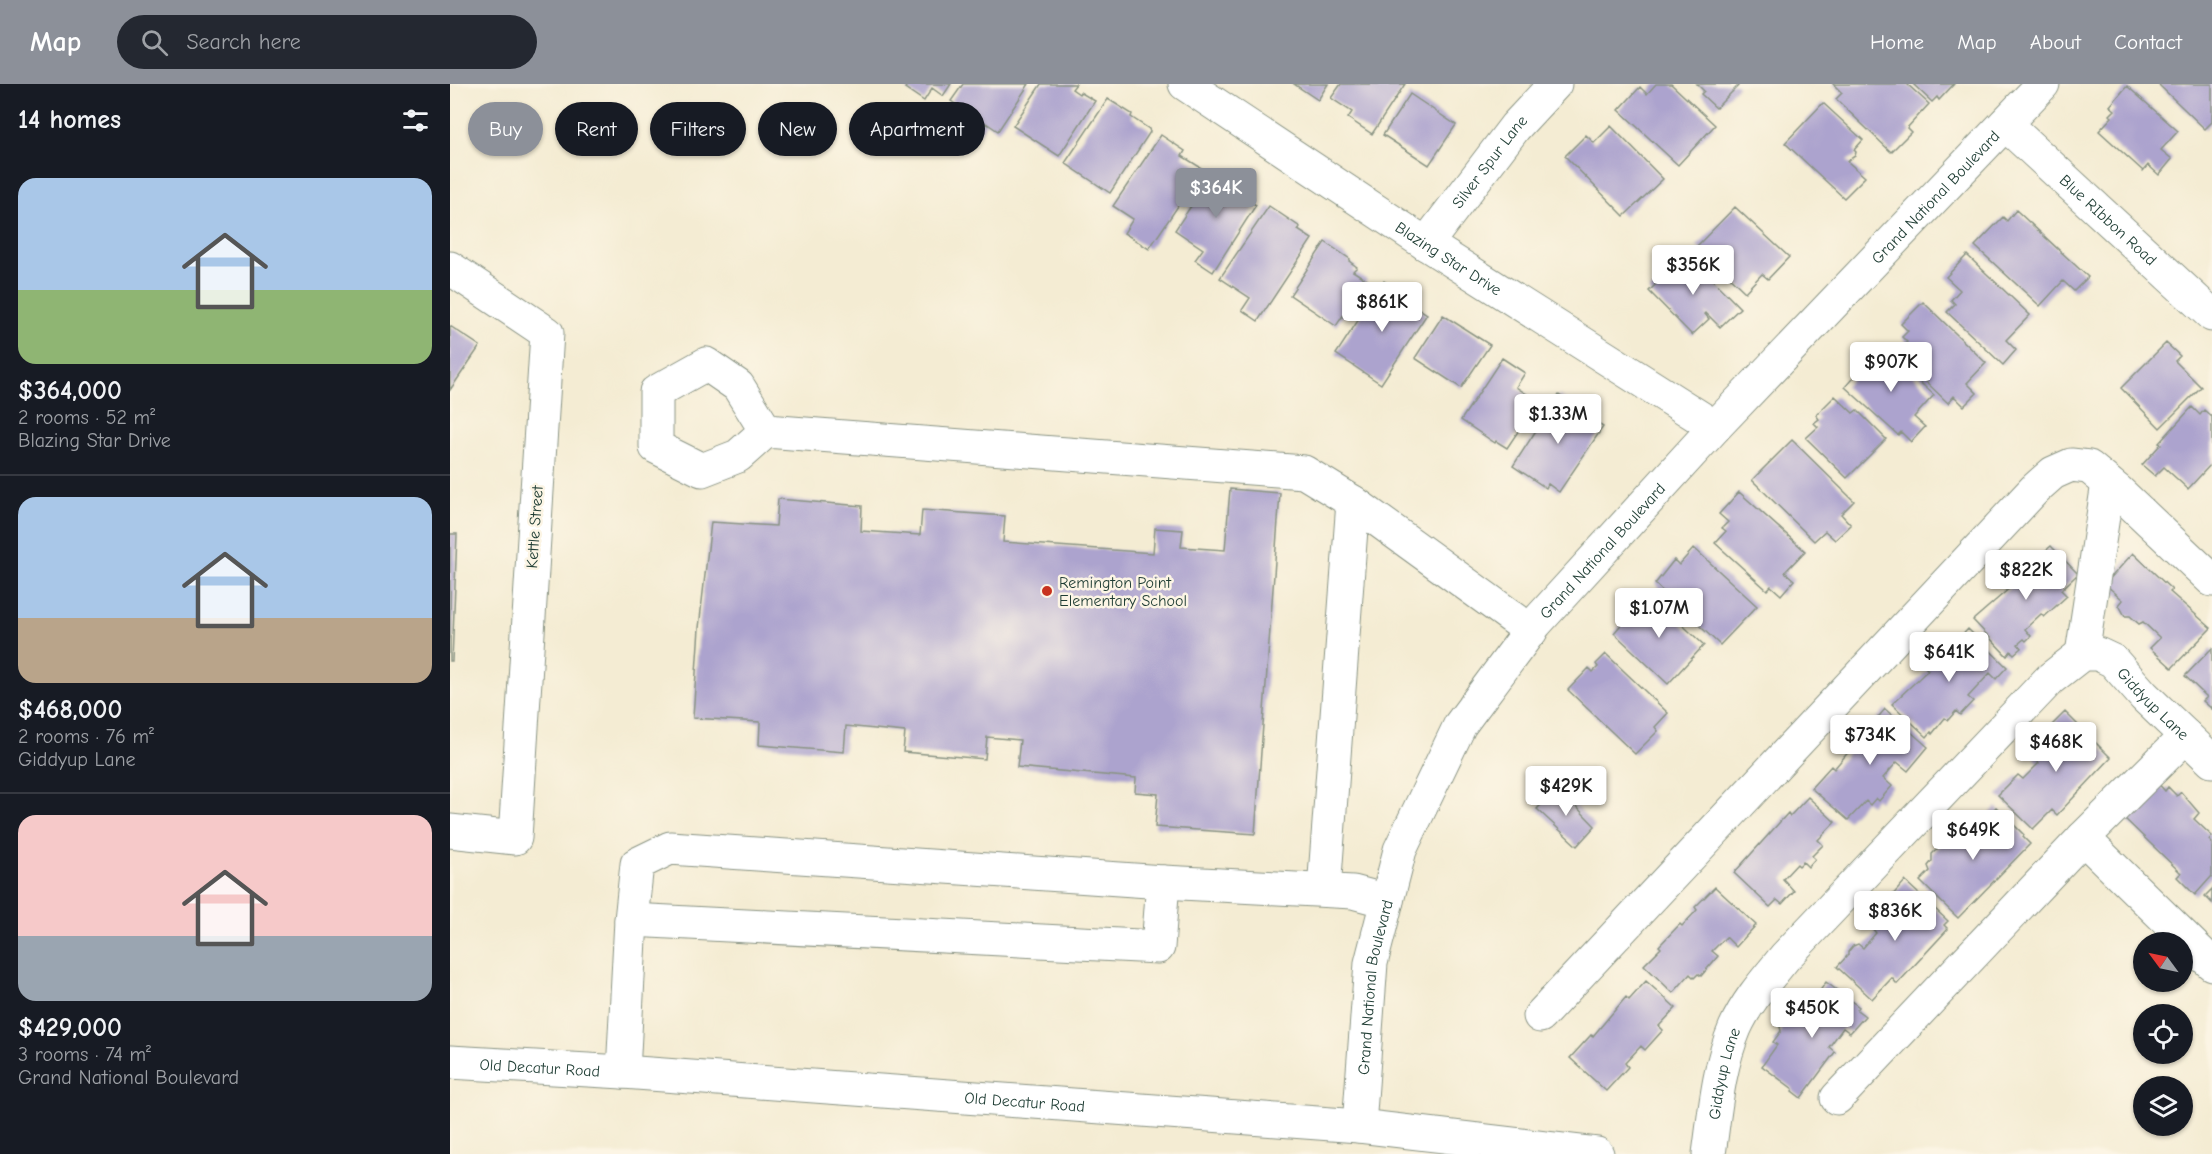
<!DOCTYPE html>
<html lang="en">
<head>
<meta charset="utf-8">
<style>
	:root { --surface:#171b24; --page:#242831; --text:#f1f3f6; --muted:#9ea1a6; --line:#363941; --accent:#8c9099 }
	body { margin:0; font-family:"Comic Neue",sans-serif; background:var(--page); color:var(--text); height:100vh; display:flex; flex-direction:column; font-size:22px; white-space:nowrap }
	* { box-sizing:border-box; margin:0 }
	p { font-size:20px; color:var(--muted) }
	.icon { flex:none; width:33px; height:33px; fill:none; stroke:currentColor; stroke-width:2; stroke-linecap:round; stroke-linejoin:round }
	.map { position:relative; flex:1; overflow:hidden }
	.sheet { display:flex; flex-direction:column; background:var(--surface); width:450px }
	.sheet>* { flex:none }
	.top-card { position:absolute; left:18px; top:18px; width:570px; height:54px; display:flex; gap:12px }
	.needle { width:39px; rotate:303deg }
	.buttons { position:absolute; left:1683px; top:848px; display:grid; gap:12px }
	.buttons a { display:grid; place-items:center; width:60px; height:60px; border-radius:50%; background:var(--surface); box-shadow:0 2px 4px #0004; font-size:30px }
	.price { position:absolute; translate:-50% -51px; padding:0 14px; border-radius:6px; background:#fff; color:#222; font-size:20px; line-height:39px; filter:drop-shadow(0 2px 3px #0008) }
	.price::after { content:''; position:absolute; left:50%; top:36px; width:18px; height:14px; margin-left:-9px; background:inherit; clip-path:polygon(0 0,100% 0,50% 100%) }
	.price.selected { background:var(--accent); color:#fff }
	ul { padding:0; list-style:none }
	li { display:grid; align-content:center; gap:12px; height:318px; padding:0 18px }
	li+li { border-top:2px solid var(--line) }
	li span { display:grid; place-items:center; height:186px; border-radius:18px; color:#555 }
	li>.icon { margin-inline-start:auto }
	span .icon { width:108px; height:108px; fill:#fffc; stroke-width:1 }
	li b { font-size:26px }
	h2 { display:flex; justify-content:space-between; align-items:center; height:72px; padding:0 18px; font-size:26px }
	.tag { padding:0 21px; border-radius:27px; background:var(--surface); box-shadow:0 2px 4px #0004; font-size:21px; line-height:54px }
	.tag.selected { background:var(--accent); color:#fff }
	header { display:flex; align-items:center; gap:36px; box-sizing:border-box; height:84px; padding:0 30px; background:var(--accent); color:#fff }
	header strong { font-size:28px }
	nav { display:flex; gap:33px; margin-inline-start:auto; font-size:21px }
	.search { width:420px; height:54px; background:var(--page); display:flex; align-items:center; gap:15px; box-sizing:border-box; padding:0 21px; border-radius:33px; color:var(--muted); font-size:22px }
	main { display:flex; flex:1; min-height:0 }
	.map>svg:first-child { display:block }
	.building { fill:#aca3ce }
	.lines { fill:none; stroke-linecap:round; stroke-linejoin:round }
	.minor-casing { stroke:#8a9484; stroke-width:35 }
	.minor { stroke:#fff; stroke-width:33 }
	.poi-dot { fill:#c8321e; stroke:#fcf5e5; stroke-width:2 }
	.labels { text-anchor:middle; stroke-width:5; stroke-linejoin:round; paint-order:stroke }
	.street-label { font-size:16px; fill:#1f3d34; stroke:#fcf5e5 }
	.poi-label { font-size:16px; fill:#1f3d34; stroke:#fcf5e5; text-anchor:start }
</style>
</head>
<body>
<header>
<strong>Map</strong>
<div class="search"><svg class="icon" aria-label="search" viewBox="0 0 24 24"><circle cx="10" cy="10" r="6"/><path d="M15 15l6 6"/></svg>Search here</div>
<nav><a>Home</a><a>Map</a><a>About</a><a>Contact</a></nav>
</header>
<main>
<section class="sheet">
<h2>14 homes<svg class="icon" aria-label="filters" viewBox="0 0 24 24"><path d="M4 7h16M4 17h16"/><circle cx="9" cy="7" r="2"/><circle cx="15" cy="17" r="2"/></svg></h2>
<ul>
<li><span style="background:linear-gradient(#a9c7e8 60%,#8fb573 0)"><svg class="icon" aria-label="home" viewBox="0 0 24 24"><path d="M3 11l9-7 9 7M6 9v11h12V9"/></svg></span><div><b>$364,000</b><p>2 rooms · 52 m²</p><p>Blazing Star Drive</p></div></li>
<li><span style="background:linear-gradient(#a9c7e8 65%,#b9a48a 0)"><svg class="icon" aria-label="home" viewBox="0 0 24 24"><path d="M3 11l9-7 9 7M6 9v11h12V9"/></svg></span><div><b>$468,000</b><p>2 rooms · 76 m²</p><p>Giddyup Lane</p></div></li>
<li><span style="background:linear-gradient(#f6c9c9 65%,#9aa5b1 0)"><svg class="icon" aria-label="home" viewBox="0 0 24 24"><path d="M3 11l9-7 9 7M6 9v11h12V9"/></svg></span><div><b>$429,000</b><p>3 rooms · 74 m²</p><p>Grand National Boulevard</p></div></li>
</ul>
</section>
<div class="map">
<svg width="1762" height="1070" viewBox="0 0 1762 1070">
	<rect width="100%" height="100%" fill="#fcf5e5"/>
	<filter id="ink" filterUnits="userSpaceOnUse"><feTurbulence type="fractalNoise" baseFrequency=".0167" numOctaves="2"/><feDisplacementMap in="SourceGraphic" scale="12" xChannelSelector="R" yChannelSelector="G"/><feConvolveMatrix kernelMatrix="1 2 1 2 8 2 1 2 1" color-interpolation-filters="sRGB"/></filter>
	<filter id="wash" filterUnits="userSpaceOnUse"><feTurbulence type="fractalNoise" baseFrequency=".008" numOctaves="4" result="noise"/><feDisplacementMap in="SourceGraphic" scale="24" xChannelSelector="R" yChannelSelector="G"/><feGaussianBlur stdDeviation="1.35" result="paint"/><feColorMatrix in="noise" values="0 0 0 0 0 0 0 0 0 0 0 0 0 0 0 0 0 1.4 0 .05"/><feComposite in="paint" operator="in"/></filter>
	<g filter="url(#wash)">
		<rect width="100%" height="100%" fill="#f4ecd3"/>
		<g id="blocks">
			<path class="building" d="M458 0H501L493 12 482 4 474 17 455 4Z
				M513 0H579L548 47 536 39 528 52 509 39 517 28 501 17Z
				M591 0H626L622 5 629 10 630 8 645 17 609 72 563 42Z
				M844 0H878L868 16Z
				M891 0H955L922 50 898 34 902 28 881 14Z
				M1206 0H1221L1265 41 1228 81 1169 26 1190 3 1197 10Z
				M1247 0H1286L1288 2 1266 24 1251 10 1254 7Z
				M1383 0H1457L1479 20 1457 44 1461 48 1441 68 1386 15 1392 9Z
				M1463 0H1504L1489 16 1487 13 1482 18Z
				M1708 0H1762V38L1755 45Z
				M1677 2 1728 47 1711 66 1722 75 1709 91 1698 81 1693 87 1649 47 1662 33 1660 31 1665 26 1660 22Z
				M960 10 1006 41 979 81 933 51Z
				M658 15 682 30 681 33 699 45 700 48 660 109 615 79Z
				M1373 19 1413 56 1404 66 1406 68 1405 72 1397 77 1415 93 1394 114 1335 59Z
				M1161 42 1213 95 1174 132 1115 72 1136 51 1144 59Z
				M711 51 735 67 732 72 753 85 699 165 674 149 683 135 663 122Z
				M765 86 804 114 801 118 806 121 763 188 745 176 753 165 725 146Z
				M819 122 850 143 848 146 862 155 808 237 792 226 800 214 770 194Z
				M1285 123 1339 173 1318 195 1312 190 1295 208 1247 162Z
				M1566 126 1638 193 1624 207 1613 197 1590 222 1525 162 1553 133 1557 137Z
				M875 158 900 175 899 177 907 183 903 187 917 196 886 242 840 211Z
				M1237 170 1290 224 1270 243 1256 229 1255 230 1259 235 1242 251 1199 207Z
				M1517 171 1580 231 1556 256 1566 266 1553 281 1497 228 1505 220 1501 216 1510 206 1496 193Z
				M934 197 967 219 965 222 977 230 931 300 886 270Z
				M1473 218 1536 279 1517 299 1527 309 1514 322 1504 312 1498 319 1446 269 1457 258 1452 253 1458 247 1451 240Z
				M993 231 1040 261 1011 304 965 274Z
				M0 242 30 262 0 306Z
				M1716 259 1730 272 1725 277 1751 303 1710 344 1671 304Z
				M1430 262 1484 311 1464 333 1475 343 1461 358 1451 348 1448 351 1395 303 1409 287 1411 289 1415 285 1412 282Z
				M1052 274 1075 289 1066 303 1081 313 1078 318 1085 322 1057 364 1046 357 1045 359 1011 336Z
				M1109 311 1129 325 1137 332 1135 334 1137 336 1139 334 1153 343 1109 408 1098 400 1096 404 1063 382Z
				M1385 312 1403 329 1407 326 1436 355 1397 394 1356 354 1368 343 1364 339 1369 335 1366 331Z
				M1742 323 1750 331 1754 326 1762 333V379L1738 405 1714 383 1705 392 1692 381 1711 360 1709 359Z
				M1342 356 1404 417 1391 430 1401 441 1385 456 1375 447 1364 457 1302 396Z
				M780 405 830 409 805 750 705 743 708 710 685 708 686 694 567 683 570 656 537 653 535 675 453 668 455 648 396 642 394 668 309 661 310 638 243 634 249 544 261 438 326 442 328 415 412 422 411 447 470 451 472 426 555 432 553 458 703 469 705 444 733 446 731 463 775 466Z
				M1289 408 1355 467 1335 488 1344 496 1331 511 1321 502 1317 506 1265 459 1276 447 1272 444 1278 438 1269 430Z
				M0 450H7L2 577H0Z
				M1601 462 1628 490 1611 506 1617 512 1594 533 1591 530 1575 545 1581 552 1576 557 1574 555 1568 560 1571 564 1564 570 1561 567 1557 572 1523 536 1561 503 1558 500Z
				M1244 464 1307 522 1270 561 1205 500 1224 476 1229 481Z
				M1683 469 1722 506 1720 508 1761 544 1722 584 1700 564 1710 554 1693 538 1689 540 1680 532H1675L1669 521 1673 516 1655 500Z
				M1198 509 1254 561 1218 600 1164 549Z
				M1518 545 1557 583 1546 595 1540 589 1518 613 1523 617 1510 631 1506 627 1498 636 1495 634 1482 650 1481 648 1477 653 1442 620 1478 586 1476 584 1498 561 1500 564Z
				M1762 564V625L1753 617 1757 613 1735 592Z
				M1156 570 1218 629 1205 643 1208 647 1185 670 1118 606 1139 584 1143 588 1148 583 1146 580Z
				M1435 625 1478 663 1458 687 1447 678 1433 694 1442 702 1429 717 1426 714 1420 721 1416 717 1398 736 1361 704 1381 682 1384 685Z
				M1615 628 1661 674 1607 731 1602 726 1583 745 1548 711 1568 691 1573 695 1589 679 1584 673 1599 658 1592 651Z
				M1706 697 1715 707 1718 703 1727 712 1731 708 1749 729 1744 735 1762 752 1759 756 1762 759V792L1745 811 1727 793 1731 789 1672 732Z
				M1106 705 1114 713 1115 711 1145 742 1127 762 1087 725Z
				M1358 713 1385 738 1368 756 1373 761 1362 772 1365 775 1358 783 1353 778 1349 782 1347 780 1333 795 1344 807 1332 820 1327 816 1320 823 1284 789 1338 729 1340 732Z
				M1546 723 1574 751 1573 753 1580 760 1508 834 1470 797 1480 787 1478 782 1482 777V770L1501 751 1507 756 1526 737 1530 740Z
				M1455 797 1498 837 1494 841 1498 845 1447 900 1442 894 1422 915 1387 883 1398 871V868L1403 862 1408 860 1413 864 1426 849 1423 845 1434 834 1433 831 1438 825 1434 821Z
				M1265 803 1306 841 1286 863 1276 853 1262 867 1268 872 1251 892 1248 890 1244 894 1240 890 1223 909 1194 881 1211 864 1209 862 1230 840 1232 842 1247 826 1245 823Z
				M1762 805V819L1755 812Z
				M1196 897 1226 924 1209 942 1213 946 1195 966 1191 962 1175 979 1178 983 1156 1007 1120 974 1141 951 1143 952 1176 913 1179 916Z
				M1376 898 1409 923 1407 926 1415 932 1400 949 1393 944 1379 963 1385 968 1351 1014 1342 1007 1343 1005 1312 982 1327 961 1323 958 1331 947 1330 943 1335 938 1340 935 1347 940Z"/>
		</g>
	</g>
	<g filter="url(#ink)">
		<use href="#blocks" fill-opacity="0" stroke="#8a9484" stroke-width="1.5"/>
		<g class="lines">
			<defs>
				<g id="minor">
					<path id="s1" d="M735 0 976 160 1265 343"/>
					<path id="s2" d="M1555 40 1762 231"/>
					<path id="s3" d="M976 160 1065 43 1105 0"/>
					<path d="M0 184 97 249 65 754 0 747"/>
					<path d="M316 347 288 302 256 280 206 308V363L252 386 288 372 316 347 854 388 903 418 1081 547"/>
					<path d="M1632 570 1658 399"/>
					<path d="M1736 652 1633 754 1762 880"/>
					<path d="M874 806 903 418"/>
					<path d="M181 836 708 863 713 798"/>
					<path d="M1090 932 1585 405 1603 389 1621 381 1639 383 1668 407 1762 496"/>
					<path id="s4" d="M0 978 173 988 909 1042 1147 1070"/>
					<path d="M173 988 181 836 187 780 220 764 713 798 903 808 937 817"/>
					<path d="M1387 1014 1633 754"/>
					<path id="s5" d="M909 1042 921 879 950 766 1010 641 1086 539 1265 343 1593 0"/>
					<path id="s6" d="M1259 1070C1265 1028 1268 984 1285 944 1297 917 1317 895 1335 873L1600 595 1632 570H1648L1663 577 1694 612 1762 677"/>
				</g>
			</defs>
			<use href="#minor" class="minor-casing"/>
			<use href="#minor" class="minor"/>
		</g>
	</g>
	<circle class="poi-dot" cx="597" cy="507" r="6"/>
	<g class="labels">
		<g class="street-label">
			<text dy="6" stroke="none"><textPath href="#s3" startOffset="104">Silver Spur Lane</textPath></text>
			<text dy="6" stroke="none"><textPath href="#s5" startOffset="1130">Grand National Boulevard</textPath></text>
			<text dy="6" stroke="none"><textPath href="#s2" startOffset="141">Blue RIbbon Road</textPath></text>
			<text dy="6" stroke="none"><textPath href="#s1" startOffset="316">Blazing Star Drive</textPath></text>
			<text transform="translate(84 443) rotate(-86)" y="6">Kettle Street</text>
			<text dy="6" stroke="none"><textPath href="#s5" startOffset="644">Grand National Boulevard</textPath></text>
			<text dy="6" stroke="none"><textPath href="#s6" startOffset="732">Giddyup Lane</textPath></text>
			<text dy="6" stroke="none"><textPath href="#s5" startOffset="140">Grand National Boulevard</textPath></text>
			<text dy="6" stroke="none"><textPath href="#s4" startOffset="90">Old Decatur Road</textPath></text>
			<text dy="6" stroke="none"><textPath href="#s6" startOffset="82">Giddyup Lane</textPath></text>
			<text dy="6" stroke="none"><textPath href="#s4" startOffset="576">Old Decatur Road</textPath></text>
		</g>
		<g class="poi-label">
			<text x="609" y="504">Remington Point<tspan x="609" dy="18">Elementary School</tspan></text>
		</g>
	</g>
</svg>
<div class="buttons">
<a><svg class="needle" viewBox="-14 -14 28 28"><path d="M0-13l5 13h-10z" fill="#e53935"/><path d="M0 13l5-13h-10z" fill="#9ea1a6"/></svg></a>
<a><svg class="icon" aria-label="locate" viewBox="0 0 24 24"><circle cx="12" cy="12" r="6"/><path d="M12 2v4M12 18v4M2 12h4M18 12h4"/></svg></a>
<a><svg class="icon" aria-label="layers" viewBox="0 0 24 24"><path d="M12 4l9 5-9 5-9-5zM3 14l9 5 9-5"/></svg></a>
</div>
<b class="price selected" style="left:766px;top:135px">$364K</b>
<b class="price" style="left:1243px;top:212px">$356K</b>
<b class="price" style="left:932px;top:249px">$861K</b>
<b class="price" style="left:1441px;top:309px">$907K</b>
<b class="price" style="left:1108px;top:361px">$1.33M</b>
<b class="price" style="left:1576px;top:517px">$822K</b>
<b class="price" style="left:1209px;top:555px">$1.07M</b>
<b class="price" style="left:1499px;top:599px">$641K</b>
<b class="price" style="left:1420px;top:682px">$734K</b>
<b class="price" style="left:1606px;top:689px">$468K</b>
<b class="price" style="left:1116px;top:733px">$429K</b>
<b class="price" style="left:1523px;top:777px">$649K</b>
<b class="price" style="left:1445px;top:858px">$836K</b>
<b class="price" style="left:1362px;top:955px">$450K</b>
<div class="top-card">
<a class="tag selected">Buy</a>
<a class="tag">Rent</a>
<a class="tag">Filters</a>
<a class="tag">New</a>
<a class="tag">Apartment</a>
</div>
</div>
</main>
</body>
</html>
